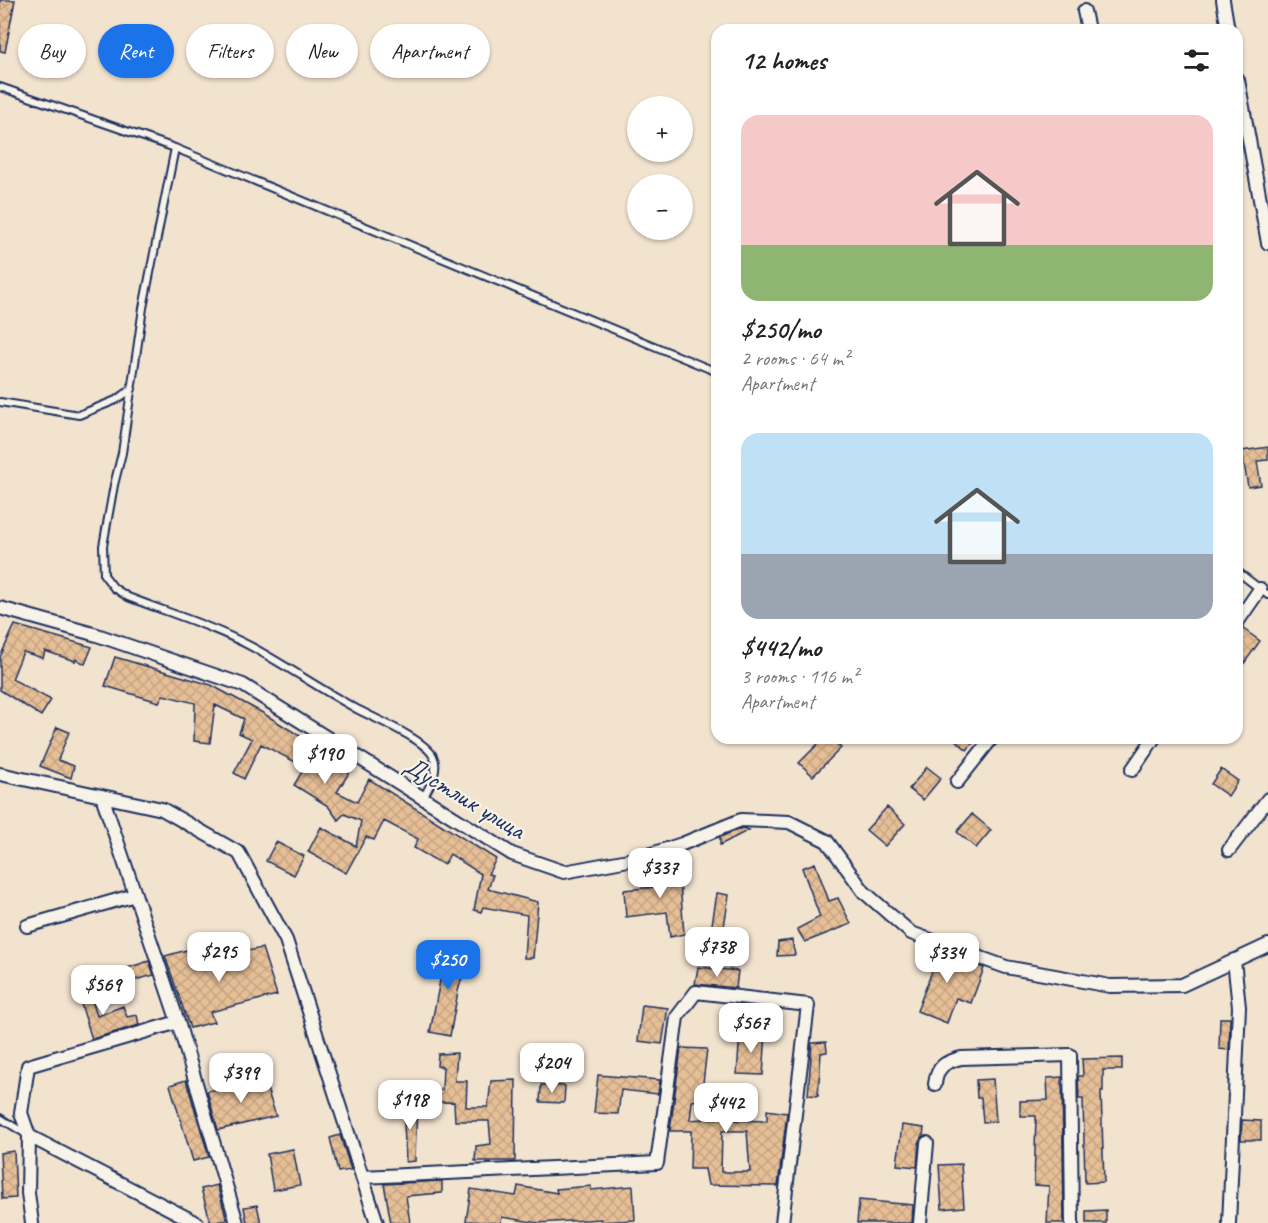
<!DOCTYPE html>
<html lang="en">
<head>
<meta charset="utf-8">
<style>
	:root { --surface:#fff; --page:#f2f2f2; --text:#222; --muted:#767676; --accent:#1a73e8 }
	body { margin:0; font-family:Caveat,sans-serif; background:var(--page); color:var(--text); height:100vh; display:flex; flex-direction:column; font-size:22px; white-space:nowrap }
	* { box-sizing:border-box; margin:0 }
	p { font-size:20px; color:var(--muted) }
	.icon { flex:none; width:33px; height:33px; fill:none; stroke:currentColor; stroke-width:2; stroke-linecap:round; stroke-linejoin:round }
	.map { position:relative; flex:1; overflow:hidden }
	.drawer { position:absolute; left:711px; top:24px; width:532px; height:720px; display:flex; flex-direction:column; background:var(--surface); border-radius:18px; box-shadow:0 2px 4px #0004 }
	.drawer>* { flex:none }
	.top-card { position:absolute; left:18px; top:24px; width:570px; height:54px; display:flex; gap:12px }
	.controls { position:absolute; left:627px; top:96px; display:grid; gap:12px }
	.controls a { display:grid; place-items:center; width:66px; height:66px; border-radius:50%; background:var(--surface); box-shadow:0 2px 4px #0004; font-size:30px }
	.price { position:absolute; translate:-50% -51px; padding:0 14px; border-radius:12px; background:#fff; color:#222; font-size:20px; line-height:39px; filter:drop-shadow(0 2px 3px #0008) }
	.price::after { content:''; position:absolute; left:50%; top:36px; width:18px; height:14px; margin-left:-9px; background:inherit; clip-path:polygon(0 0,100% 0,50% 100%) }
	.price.active { background:var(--accent); color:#fff }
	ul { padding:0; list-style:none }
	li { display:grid; align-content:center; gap:12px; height:318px; padding:0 30px }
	li span { display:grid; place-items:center; height:186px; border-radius:18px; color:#555 }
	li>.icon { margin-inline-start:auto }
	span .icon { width:108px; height:108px; fill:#fffc; stroke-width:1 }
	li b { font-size:26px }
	h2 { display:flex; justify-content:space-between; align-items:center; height:72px; padding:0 30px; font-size:26px }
	.tag { padding:0 21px; border-radius:27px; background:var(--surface); box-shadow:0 2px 4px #0004; font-size:21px; line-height:54px }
	.tag.active { background:var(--accent); color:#fff }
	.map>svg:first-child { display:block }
	.building { fill:url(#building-cross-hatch); stroke:#1b2f5e; stroke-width:1.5; fill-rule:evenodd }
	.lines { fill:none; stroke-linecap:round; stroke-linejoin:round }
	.lane-casing { stroke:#1b2f5e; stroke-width:10 }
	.street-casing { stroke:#1b2f5e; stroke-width:16 }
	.lane { stroke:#f7f3e8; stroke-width:6 }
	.street { stroke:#f7f3e8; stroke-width:12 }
	.labels { text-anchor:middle; stroke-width:4.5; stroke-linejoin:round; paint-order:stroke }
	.street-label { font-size:26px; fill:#1b2f5e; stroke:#f7f3e8 }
</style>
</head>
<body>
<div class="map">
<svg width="1268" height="1223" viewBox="0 0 1268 1223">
	<defs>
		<pattern id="building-cross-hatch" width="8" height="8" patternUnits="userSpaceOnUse" patternTransform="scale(1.5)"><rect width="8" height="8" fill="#e6bf96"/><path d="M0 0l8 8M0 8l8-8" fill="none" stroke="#c5a484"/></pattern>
	</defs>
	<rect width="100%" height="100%" fill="#f2e3cf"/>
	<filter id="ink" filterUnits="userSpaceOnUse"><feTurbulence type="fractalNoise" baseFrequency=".0167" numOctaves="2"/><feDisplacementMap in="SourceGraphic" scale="12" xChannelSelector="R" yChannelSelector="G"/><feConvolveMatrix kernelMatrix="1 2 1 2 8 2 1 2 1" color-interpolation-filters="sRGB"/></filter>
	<g filter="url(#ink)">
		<path class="building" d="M0 0H15L5 52 0 51Z
			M1268 447V460L1257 461 1261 485 1248 487 1242 451Z
			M15 625 92 647 85 664 76 659 75 661 45 651 43 658 23 652 12 679 51 700 41 716 0 690V657Z
			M1242 628 1260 641 1238 672V633Z
			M115 657 211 685 261 712 352 768 337 792 357 802 369 779 496 859 488 874 493 875 488 889 538 902 533 958H524L527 915 483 907 481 912 474 910 481 874 450 854 444 865 414 848 418 839 384 821 374 840 366 837 346 873 308 852 321 827 356 846 361 821 344 814 338 820 328 806 294 785 305 767 261 744 244 779 234 773 252 739 239 733 244 719 215 705 210 743 194 741 195 703 163 695 159 702 105 686Z
			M57 727 69 732 58 760 74 766 71 778 40 766Z
			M824 738H831L841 748 813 776 799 763Z
			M953 738H977L967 750Z
			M927 767 941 778 923 800 909 789Z
			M1221 769 1238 781 1228 796 1211 784Z
			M887 807 905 824 885 846 866 830Z
			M972 814 991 830 976 848 957 832Z
			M742 828 749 830 720 845V837Z
			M276 842 304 856 294 875 266 861Z
			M678 857 684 934 670 937 667 912 626 917 624 890 665 886V860Z
			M815 863 829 901 838 898 851 924 805 942 797 929 820 917 802 868Z
			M717 893 729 895 723 933 711 931Z
			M792 940 795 955 777 956 778 942Z
			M447 945 468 957 458 991 450 1036 430 1032Z
			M921 945 984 968 971 1003 956 998 947 1023 917 1011 934 966 923 962 926 955 918 953Z
			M262 948 277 995 210 1012 214 1022 190 1028 165 956 187 950 191 962Z
			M149 961 154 975 116 985 112 973Z
			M698 967 738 971 736 988 695 984Z
			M86 980 97 1016 123 1006 127 1017 137 1015 139 1025 92 1039 75 985Z
			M642 1005 668 1008 662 1044 638 1041Z
			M1220 1018H1230L1229 1050 1219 1049Z
			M740 1032 766 1034 763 1075 737 1074Z
			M826 1042 827 1052 821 1053 818 1096 808 1095 812 1043Z
			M681 1048 707 1049 703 1083 708 1099 692 1101 690 1120 731 1117V1120L767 1121V1110L787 1113 778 1186 708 1185 705 1169H690L691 1131H670ZM722 1131H747L750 1172H721Z
			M457 1053 455 1081H467L466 1107H488L491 1081 516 1080 515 1161H475L476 1146 491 1144 489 1121H455L454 1102 409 1103 408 1092 442 1090 443 1067 437 1066 438 1054Z
			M1122 1058V1070H1103V1091H1101L1104 1182 1085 1183 1083 1099H1079L1078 1076H1083L1082 1059Z
			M598 1075 660 1080 658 1094 621 1090 618 1114 594 1113Z
			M1062 1077 1064 1223H1047L1049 1186 1034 1185 1036 1116H1020V1101L1048 1100 1047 1078Z
			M993 1079 996 1121 983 1122 981 1098H977L976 1080Z
			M186 1080 209 1157 193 1161 170 1085Z
			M264 1080 276 1116 218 1130 207 1091Z
			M541 1085 565 1086 564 1103 540 1102Z
			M417 1103 415 1161 406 1162 403 1106Z
			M1242 1120 1261 1121V1140H1241Z
			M902 1125 924 1128 923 1136 919 1142 917 1167 897 1165Z
			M340 1135 351 1170 338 1172 330 1138Z
			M293 1149 300 1185 273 1190 267 1154Z
			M14 1151 16 1198 2 1199 0 1153Z
			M961 1164 964 1207 942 1209 939 1165Z
			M442 1181V1193L406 1196 410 1223H391L384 1184Z
			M217 1185 227 1220 211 1223 201 1189Z
			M518 1186 557 1193 556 1189 591 1186V1190L633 1186 635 1220 601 1222V1219L538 1223 502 1217 501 1223 466 1221 471 1189 516 1196Z
			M859 1200 913 1205 912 1223H857Z
			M257 1205 261 1223H247L244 1207Z
			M1106 1210V1223H1086V1211Z"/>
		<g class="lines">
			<defs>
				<path id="lane" d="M0 87 175 148 717 372
					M175 148 143 308 122 453 114 485 103 546 104 575 114 588 128 597C169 613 213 626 252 647 287 666 320 689 355 708 373 718 423 738 433 756 440 769 430 786 423 798
					M0 402 79 415 116 400 132 389
					M1238 572 1268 595
					M0 1118 26 1134"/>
				<path id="street" d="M1223 0 1228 30
					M1084 11 1088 30
					M1238 80 1268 243
					M0 608 97 635 243 685 512 854 564 872 639 858 682 844 741 820 789 822 827 841 864 892 911 933 1006 967 1110 986 1182 985 1268 945
					M1238 621 1260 589
					M1132 770 1154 738
					M0 774 162 809 239 853 286 940 377 1223
					M957 782 992 738
					M102 796 178 1022
					M1229 850 1268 799
					M27 926 135 895
					M935 1084C937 1066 945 1062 961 1058L1070 1055 1072 1223
					M29 1136 21 1113 28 1066 178 1022 237 1223
					M362 1177 657 1163 677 1017 696 992 808 1005 782 1223
					M32 1223 28 1193 29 1136 197 1223
					M920 1223 927 1143
					M1229 1223 1239 1007 1234 960"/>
			</defs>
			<use href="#lane" class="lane-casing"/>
			<use href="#street" class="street-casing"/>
			<use href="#lane" class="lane"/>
			<use href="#street" class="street"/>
		</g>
	</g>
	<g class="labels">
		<g class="street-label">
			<text transform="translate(465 797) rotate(31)" y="9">Дустлик улица</text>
		</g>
	</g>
</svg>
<div class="controls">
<a>+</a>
<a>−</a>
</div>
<b class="price" style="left:325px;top:785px">$190</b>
<b class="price" style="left:660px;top:899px">$337</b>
<b class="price" style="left:717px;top:978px">$738</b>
<b class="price" style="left:219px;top:983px">$295</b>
<b class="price" style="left:947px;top:984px">$334</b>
<b class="price active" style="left:448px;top:991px">$250</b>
<b class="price" style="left:103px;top:1016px">$569</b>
<b class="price" style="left:751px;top:1054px">$567</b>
<b class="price" style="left:552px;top:1094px">$204</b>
<b class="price" style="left:241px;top:1104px">$399</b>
<b class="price" style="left:410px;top:1131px">$198</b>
<b class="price" style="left:726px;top:1134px">$442</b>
<div class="top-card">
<a class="tag">Buy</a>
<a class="tag active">Rent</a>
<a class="tag">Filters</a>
<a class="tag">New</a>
<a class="tag">Apartment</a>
</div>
<section class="drawer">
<h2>12 homes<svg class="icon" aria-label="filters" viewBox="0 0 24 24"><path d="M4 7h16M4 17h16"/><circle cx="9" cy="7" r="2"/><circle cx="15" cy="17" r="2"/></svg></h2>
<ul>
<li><span style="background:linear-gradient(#f6c9c9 70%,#8fb573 0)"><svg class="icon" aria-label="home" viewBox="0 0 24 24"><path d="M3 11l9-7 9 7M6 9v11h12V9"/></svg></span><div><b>$250/mo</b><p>2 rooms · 64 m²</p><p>Apartment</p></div></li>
<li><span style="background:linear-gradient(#bfe0f5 65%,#9aa5b1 0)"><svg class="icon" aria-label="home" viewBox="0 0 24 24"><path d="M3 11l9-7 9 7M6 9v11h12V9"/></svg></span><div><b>$442/mo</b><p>3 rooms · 116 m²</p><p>Apartment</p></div></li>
</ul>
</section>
</div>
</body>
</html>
